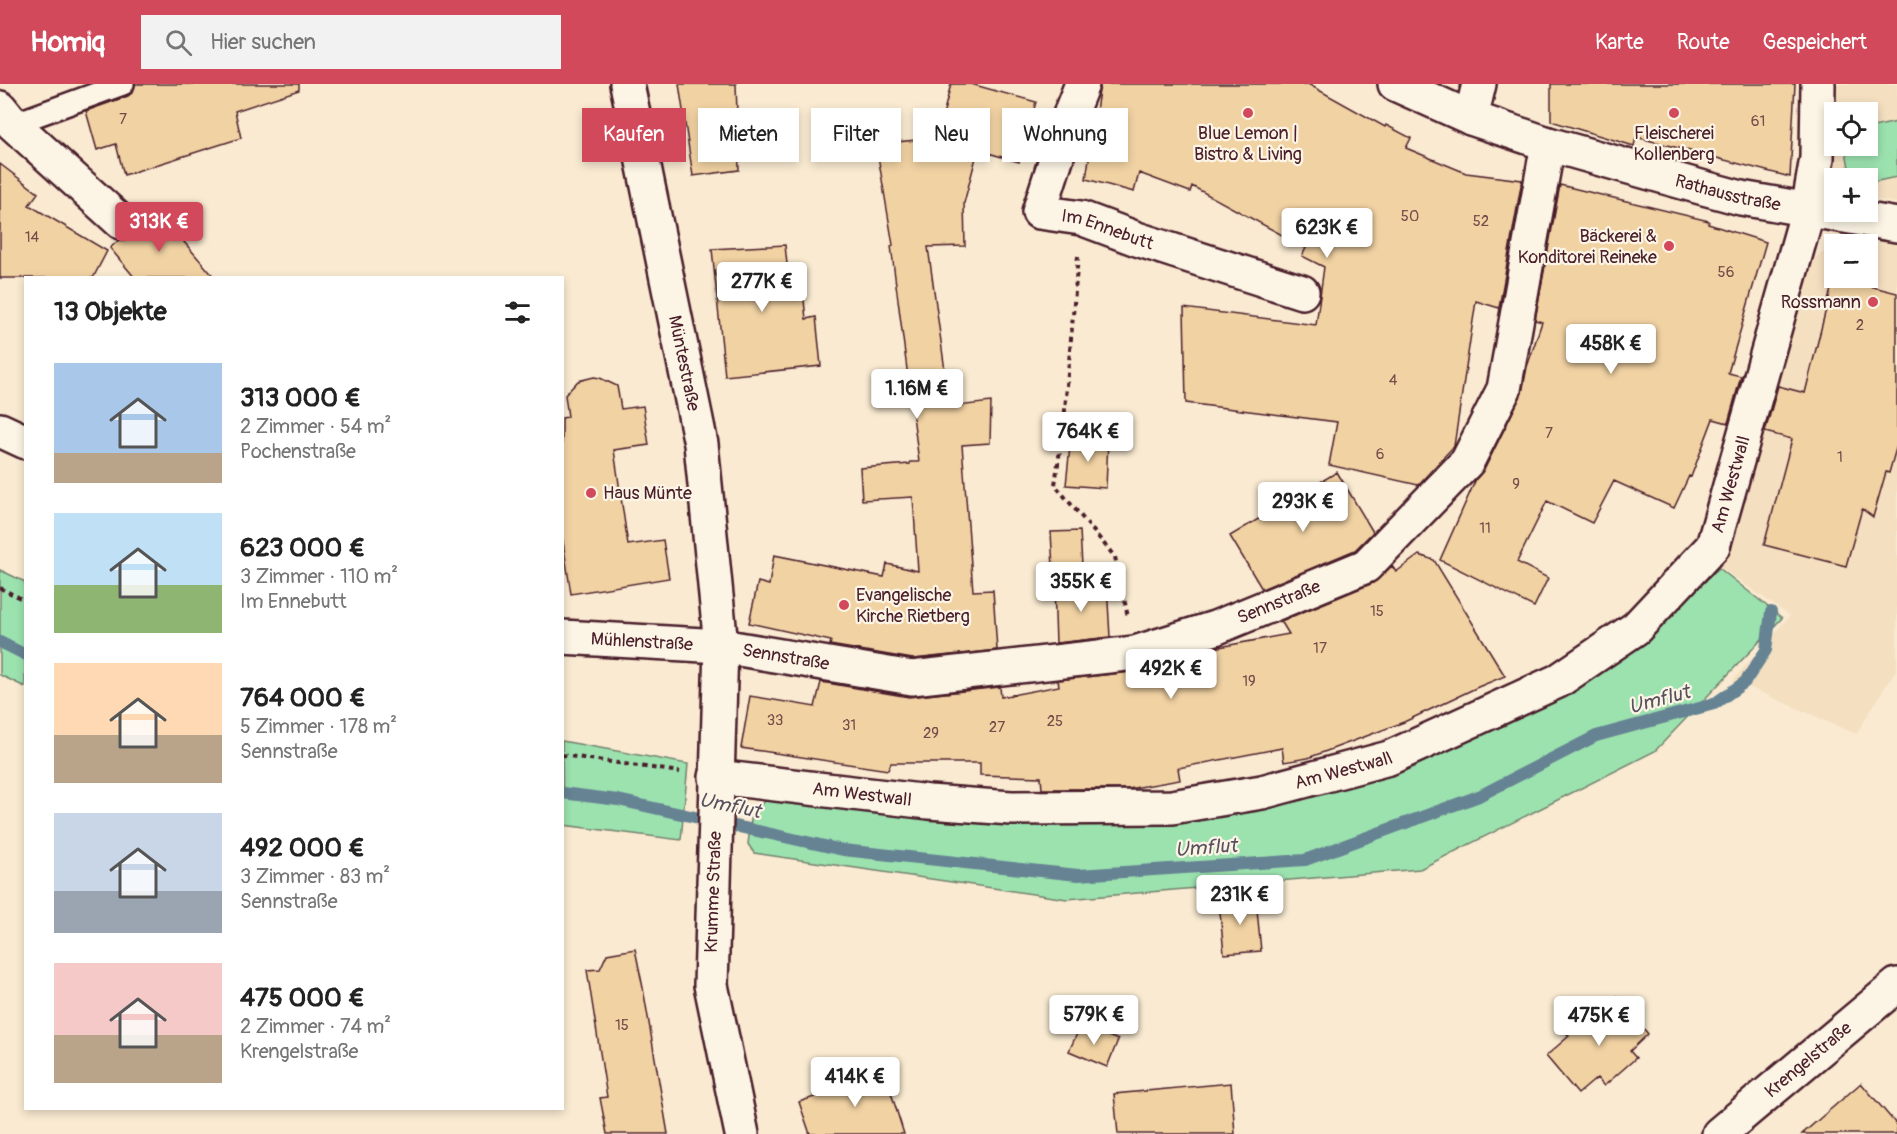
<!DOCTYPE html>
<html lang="de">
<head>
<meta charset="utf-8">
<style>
	:root { --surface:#fff; --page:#f2f2f2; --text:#222; --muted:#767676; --accent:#d1495b }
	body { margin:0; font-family:Pangolin,sans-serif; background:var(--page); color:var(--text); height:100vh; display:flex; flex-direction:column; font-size:22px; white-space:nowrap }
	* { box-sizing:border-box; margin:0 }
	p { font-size:20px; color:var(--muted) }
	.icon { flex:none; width:33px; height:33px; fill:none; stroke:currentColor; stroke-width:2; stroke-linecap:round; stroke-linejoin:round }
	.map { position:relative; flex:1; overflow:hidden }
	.drawer { position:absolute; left:24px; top:192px; width:540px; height:834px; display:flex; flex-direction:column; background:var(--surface); border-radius:0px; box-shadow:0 3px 9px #0003 }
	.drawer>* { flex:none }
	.hud { position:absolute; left:582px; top:24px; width:570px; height:54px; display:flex; gap:12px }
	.fabs { position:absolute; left:1824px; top:18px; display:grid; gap:12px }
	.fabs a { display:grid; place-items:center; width:54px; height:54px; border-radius:0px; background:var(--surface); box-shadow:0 3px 9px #0003; font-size:30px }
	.price { position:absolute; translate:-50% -51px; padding:0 14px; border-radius:6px; background:#fff; color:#222; font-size:20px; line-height:39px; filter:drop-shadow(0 2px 3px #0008) }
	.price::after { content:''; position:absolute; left:50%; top:36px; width:18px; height:14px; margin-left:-9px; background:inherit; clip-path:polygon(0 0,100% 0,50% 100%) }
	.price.selected { background:var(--accent); color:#fff }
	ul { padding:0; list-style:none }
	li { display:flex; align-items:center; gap:18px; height:150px; padding:0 30px }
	li span { display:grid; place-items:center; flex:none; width:168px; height:120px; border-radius:0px; color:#555 }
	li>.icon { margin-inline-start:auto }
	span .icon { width:72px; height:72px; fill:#fffc; stroke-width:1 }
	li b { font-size:26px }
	h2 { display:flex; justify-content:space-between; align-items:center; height:72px; padding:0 30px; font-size:26px }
	.pill { padding:0 21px; border-radius:0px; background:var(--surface); box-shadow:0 3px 9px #0003; font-size:21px; line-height:54px }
	.pill.selected { background:var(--accent); color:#fff }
	header { display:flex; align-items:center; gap:36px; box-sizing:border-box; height:84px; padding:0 30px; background:var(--accent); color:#fff }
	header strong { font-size:28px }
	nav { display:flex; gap:33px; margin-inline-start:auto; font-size:21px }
	.search { width:420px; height:54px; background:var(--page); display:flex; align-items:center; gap:15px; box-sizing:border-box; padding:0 21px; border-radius:0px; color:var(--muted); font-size:22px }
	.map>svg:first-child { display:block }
	.built { fill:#f4dfc0; fill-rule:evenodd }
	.green { fill:#9ce2af; stroke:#73806d; stroke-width:1.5 }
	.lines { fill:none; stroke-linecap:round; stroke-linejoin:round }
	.stream { stroke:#668393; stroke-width:12 }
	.building { fill:#f1d2a3; stroke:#4a1f2b; stroke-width:1.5 }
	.lane-casing { stroke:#4a1f2b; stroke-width:26 }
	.street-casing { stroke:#4a1f2b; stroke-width:38 }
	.secondary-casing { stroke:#4a1f2b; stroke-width:38 }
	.path { stroke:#4a1f2b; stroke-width:4; stroke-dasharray:4.5 4.5; stroke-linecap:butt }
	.lane { stroke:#fcf5e5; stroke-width:21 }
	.street { stroke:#fcf5e5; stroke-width:33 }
	.secondary { stroke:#fcf5e5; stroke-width:33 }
	.poi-dot { fill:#d1495b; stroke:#fcf5e5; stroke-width:2 }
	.labels { text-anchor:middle; stroke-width:4.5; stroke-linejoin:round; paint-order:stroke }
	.number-label { font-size:15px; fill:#744c49 }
	.poi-label { font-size:18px; fill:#4a1f2b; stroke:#fcf5e5 }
	.street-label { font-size:18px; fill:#4a1f2b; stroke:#fcf5e5 }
	.water-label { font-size:20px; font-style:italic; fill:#58515f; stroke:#fcf5e5 }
</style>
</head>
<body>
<header>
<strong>Homiq</strong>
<div class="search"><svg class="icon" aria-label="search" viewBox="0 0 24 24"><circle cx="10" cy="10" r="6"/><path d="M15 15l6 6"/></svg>Hier suchen</div>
<nav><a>Karte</a><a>Route</a><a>Gespeichert</a></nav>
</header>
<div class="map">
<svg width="1897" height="1050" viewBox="0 0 1897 1050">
	<rect width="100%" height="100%" fill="#f9ead1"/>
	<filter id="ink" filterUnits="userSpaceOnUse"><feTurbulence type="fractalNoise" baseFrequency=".0167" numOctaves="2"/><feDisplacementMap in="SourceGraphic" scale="12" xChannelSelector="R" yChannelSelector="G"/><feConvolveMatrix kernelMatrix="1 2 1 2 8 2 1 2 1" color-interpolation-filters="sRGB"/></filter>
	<g filter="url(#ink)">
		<path class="built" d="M1827 0H1897V119L1868 114V94H1841L1828 74ZM1834 28H1868V62H1834Z
			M1854 151 1897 159V584L1856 650 1733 596 1790 532 1720 483 1809 177 1834 162V194H1868V160H1837Z"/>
		<path class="green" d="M1897 38V93L1868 99V94H1851L1845 62H1868V44Z
			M1719 484 1782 534 1655 667 1420 785 1067 815 754 769 748 760 752 728 768 715 1265 721 1645 555Z
			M0 486 25 498V603L0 591Z
			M562 657 688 680 681 756 563 741Z"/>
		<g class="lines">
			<path class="stream" d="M0 558 26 571
				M562 709 618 716 843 766 1078 791 1305 776 1479 712 1596 652 1714 620 1745 598 1766 566 1771 528"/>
		</g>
		<path class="building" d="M135 0H299V6L235 27 241 54 124 91 116 60 97 66 86 27 128 12 133 8Z
			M679 0H736L739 86 693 92Z
			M951 0H971L1036 18 1019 78 978 66 964 119 965 162 928 163 950 323 991 318 990 359 962 361 973 507 993 506 997 566 913 575 830 561 831 557 749 539 758 498 769 501 774 471 884 493 887 480 918 487 913 413 862 416 860 384 910 380V378H919L891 162 893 161 876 60 937 54Z
			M1100 0H1308L1385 43 1386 41 1411 54 1406 64 1466 89 1522 96 1499 224 1476 217 1454 362 1418 401 1329 381 1337 338 1186 319 1184 224 1316 241 1324 183 1302 172 1306 164 1192 102 1190 108 1139 89 1134 108 1086 95Z
			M1551 0H1795L1790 93 1636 53 1634 62 1551 37Z
			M0 80 38 109 29 121 107 167 93 194H0Z
			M1560 101 1709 137 1708 140 1766 158 1728 289 1741 292 1728 339 1713 335 1691 393 1689 392 1674 424 1614 397 1592 439 1547 417 1517 478 1548 494 1534 523 1440 476 1476 395 1484 386 1522 309 1527 283 1542 238 1535 236Z
			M157 125 166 137 215 194H135L110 164 119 156H127L134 151 139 140Z
			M785 161 789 200 802 198 806 235 816 233 821 282 725 292 712 165Z
			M1834 193 1897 209V361L1889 389 1886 388 1873 433 1862 425 1846 482 1764 461 1792 355 1765 348 1778 302 1805 309Z
			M594 293 600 294 617 302 621 325 643 322 649 361 614 366 628 461 663 456 669 494 571 510 562 451V334L568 333 565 311 578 297Z
			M1071 353 1108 355 1106 404 1066 401Z
			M1337 388 1373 448 1355 466 1262 505 1230 452Z
			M1080 447 1082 481 1053 484 1051 448Z
			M1419 471 1434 476 1505 592 1478 603 1404 638 1308 674 1284 678 1282 664 1178 684 1180 696 1128 705H1042L1041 693 980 691V679H891L888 686 741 664 750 612 815 623 821 598 909 613 1000 603 1001 613 1059 602 1058 596 1140 587 1203 569V567L1214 564 1289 550 1281 537 1373 499 1392 482 1396 488Z
			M1107 501 1110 553 1056 559 1054 503Z
			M1256 815 1261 867 1224 870 1219 818Z
			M635 865 643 904 668 1050H607L600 1014 607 1013 587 886 600 885 607 870Z
			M1617 912 1648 950 1630 967 1636 974 1604 1002 1597 994 1578 1010 1546 972 1569 952 1567 950 1591 930 1593 932Z
			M1081 941 1118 956 1107 983 1069 967Z
			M883 983 904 1050H810L799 1018 851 1001 849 995Z
			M1231 999 1235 1050H1118L1114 1010Z
			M1861 999 1897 1041V1050H1802Z"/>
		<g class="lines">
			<defs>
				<path id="lane" d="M13 40 123 0"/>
				<g id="street">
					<path id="s1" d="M627 0 701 360 721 562 711 901 742 1050"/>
					<path id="s2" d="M1082 0 1072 25 1039 128 1081 134 1137 155 1302 208"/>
					<path d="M0 24 13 40 121 138"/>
					<path d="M1471 34 1479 0"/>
					<path d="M0 346 26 358"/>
					<path id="s3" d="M562 553 721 562 912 594 1135 569 1215 544 1366 482 1467 378 1504 305 1548 60"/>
					<path id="s4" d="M716 693 929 718 1011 724 1172 723 1262 708 1389 674 1558 597 1636 544 1713 462 1808 126 1817 74 1818 0"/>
					<path id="s5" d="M1719 1050 1897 901"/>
				</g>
				<g id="secondary">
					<path id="s6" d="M1395 0 1471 34 1548 60 1704 104 1741 114 1897 141"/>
				</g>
			</defs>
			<use href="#lane" class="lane-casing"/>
			<use href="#street" class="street-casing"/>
			<use href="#secondary" class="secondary-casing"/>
			<path class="path" d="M1078 172 1064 337 1055 401 1115 473 1128 533
				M0 504 26 517
				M562 671 680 688"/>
			<use href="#lane" class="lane"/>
			<use href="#street" class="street"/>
			<use href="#secondary" class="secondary"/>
		</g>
	</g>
	<g class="poi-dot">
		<circle cx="1248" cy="29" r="6"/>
		<circle cx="1674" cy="29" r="6"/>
		<circle cx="1669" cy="162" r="6"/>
		<circle cx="1873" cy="218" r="6"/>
		<circle cx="591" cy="409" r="6"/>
		<circle cx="844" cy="521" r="6"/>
	</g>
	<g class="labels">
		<g class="number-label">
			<text x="123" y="40">7</text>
			<text x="1758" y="42">61</text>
			<text x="1410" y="137">50</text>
			<text x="1481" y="142">52</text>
			<text x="32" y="158">14</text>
			<text x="1726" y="193">56</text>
			<text x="1860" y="246">2</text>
			<text x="1393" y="301">4</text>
			<text x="1549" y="354">7</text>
			<text x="1380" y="375">6</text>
			<text x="1840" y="378">1</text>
			<text x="1516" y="405">9</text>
			<text x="1485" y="449">11</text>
			<text x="1377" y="532">15</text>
			<text x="1320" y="569">17</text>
			<text x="1249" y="602">19</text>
			<text x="775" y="641">33</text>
			<text x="1055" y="642">25</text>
			<text x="849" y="646">31</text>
			<text x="997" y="648">27</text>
			<text x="931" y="654">29</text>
			<text x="622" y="946">15</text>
		</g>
		<g class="poi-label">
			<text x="1248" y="55">Blue Lemon |<tspan x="1248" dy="21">Bistro &amp; Living</tspan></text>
			<text x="1674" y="55">Fleischerei<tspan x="1674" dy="21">Kollenberg</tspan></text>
			<text x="1657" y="158" text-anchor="end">Bäckerei &amp;<tspan x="1657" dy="21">Konditorei Reineke</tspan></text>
			<text x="1861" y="224" text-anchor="end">Rossmann</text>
			<text x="603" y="415" text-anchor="start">Haus Münte</text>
			<text x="856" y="517" text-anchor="start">Evangelische<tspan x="856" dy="21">Kirche Rietberg</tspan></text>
		</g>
		<g class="street-label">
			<text dy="6" stroke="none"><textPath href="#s6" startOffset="351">Rathausstraße</textPath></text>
			<text dy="6" stroke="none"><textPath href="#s2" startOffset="206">Im Ennebutt</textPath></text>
			<text dy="6" stroke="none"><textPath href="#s1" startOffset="285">Müntestraße</textPath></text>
			<text dy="6" stroke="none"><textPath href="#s4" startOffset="1137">Am Westwall</textPath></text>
			<text dy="6" stroke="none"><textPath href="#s3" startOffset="730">Sennstraße</textPath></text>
			<text dy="6" stroke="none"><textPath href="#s3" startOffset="80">Mühlenstraße</textPath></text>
			<text dy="6" stroke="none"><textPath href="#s3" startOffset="225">Sennstraße</textPath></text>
			<text dy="6" stroke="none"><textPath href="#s4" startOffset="633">Am Westwall</textPath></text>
			<text dy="6" stroke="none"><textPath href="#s4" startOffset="147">Am Westwall</textPath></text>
			<text transform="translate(713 808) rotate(-88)" y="6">Krumme Straße</text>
			<text dy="6" stroke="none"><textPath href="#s5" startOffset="116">Krengelstraße</textPath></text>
		</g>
		<g class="water-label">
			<text transform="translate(1659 615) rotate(-15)" y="7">Umflut</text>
			<text transform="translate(730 721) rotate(12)" y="7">Umflut</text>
			<text transform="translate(1206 763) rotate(-4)" y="7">Umflut</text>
		</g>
	</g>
</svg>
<div class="fabs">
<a><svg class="icon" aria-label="locate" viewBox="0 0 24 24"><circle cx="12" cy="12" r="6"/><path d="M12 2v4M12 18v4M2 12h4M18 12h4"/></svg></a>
<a>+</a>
<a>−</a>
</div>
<b class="price selected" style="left:159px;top:169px">313K €</b>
<b class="price" style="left:1327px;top:175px">623K €</b>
<b class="price" style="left:762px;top:229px">277K €</b>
<b class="price" style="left:1611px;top:291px">458K €</b>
<b class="price" style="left:917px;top:336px">1.16M €</b>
<b class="price" style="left:1088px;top:379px">764K €</b>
<b class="price" style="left:1303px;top:449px">293K €</b>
<b class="price" style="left:1081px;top:529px">355K €</b>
<b class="price" style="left:1171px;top:616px">492K €</b>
<b class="price" style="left:1240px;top:842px">231K €</b>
<b class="price" style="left:1094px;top:962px">579K €</b>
<b class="price" style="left:1599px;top:963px">475K €</b>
<b class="price" style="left:855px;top:1024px">414K €</b>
<div class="hud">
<a class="pill selected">Kaufen</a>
<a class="pill">Mieten</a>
<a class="pill">Filter</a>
<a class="pill">Neu</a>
<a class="pill">Wohnung</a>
</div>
<section class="drawer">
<h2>13 Objekte<svg class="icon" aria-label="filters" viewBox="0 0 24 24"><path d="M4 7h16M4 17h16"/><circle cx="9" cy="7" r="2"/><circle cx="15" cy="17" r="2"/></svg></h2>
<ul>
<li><span style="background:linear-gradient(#a9c7e8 75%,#b9a48a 0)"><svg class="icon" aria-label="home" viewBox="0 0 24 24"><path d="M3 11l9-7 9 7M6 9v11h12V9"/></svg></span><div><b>313 000 €</b><p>2 Zimmer · 54 m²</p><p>Pochenstraße</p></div></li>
<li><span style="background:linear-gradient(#bfe0f5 60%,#8fb573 0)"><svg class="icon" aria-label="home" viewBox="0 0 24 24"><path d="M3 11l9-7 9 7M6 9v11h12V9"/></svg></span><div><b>623 000 €</b><p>3 Zimmer · 110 m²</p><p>Im Ennebutt</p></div></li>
<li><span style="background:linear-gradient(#ffd9b3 60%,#b9a48a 0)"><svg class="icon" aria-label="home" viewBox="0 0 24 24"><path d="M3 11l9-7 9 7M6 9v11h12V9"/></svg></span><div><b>764 000 €</b><p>5 Zimmer · 178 m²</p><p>Sennstraße</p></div></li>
<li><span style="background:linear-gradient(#c9d6e8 65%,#9aa5b1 0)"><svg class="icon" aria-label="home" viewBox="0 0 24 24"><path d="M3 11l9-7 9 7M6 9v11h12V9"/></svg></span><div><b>492 000 €</b><p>3 Zimmer · 83 m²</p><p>Sennstraße</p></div></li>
<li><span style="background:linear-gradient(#f6c9c9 60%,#b9a48a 0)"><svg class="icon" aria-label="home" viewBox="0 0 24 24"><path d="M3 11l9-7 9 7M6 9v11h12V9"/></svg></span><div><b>475 000 €</b><p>2 Zimmer · 74 m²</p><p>Krengelstraße</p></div></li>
</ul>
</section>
</div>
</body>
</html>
